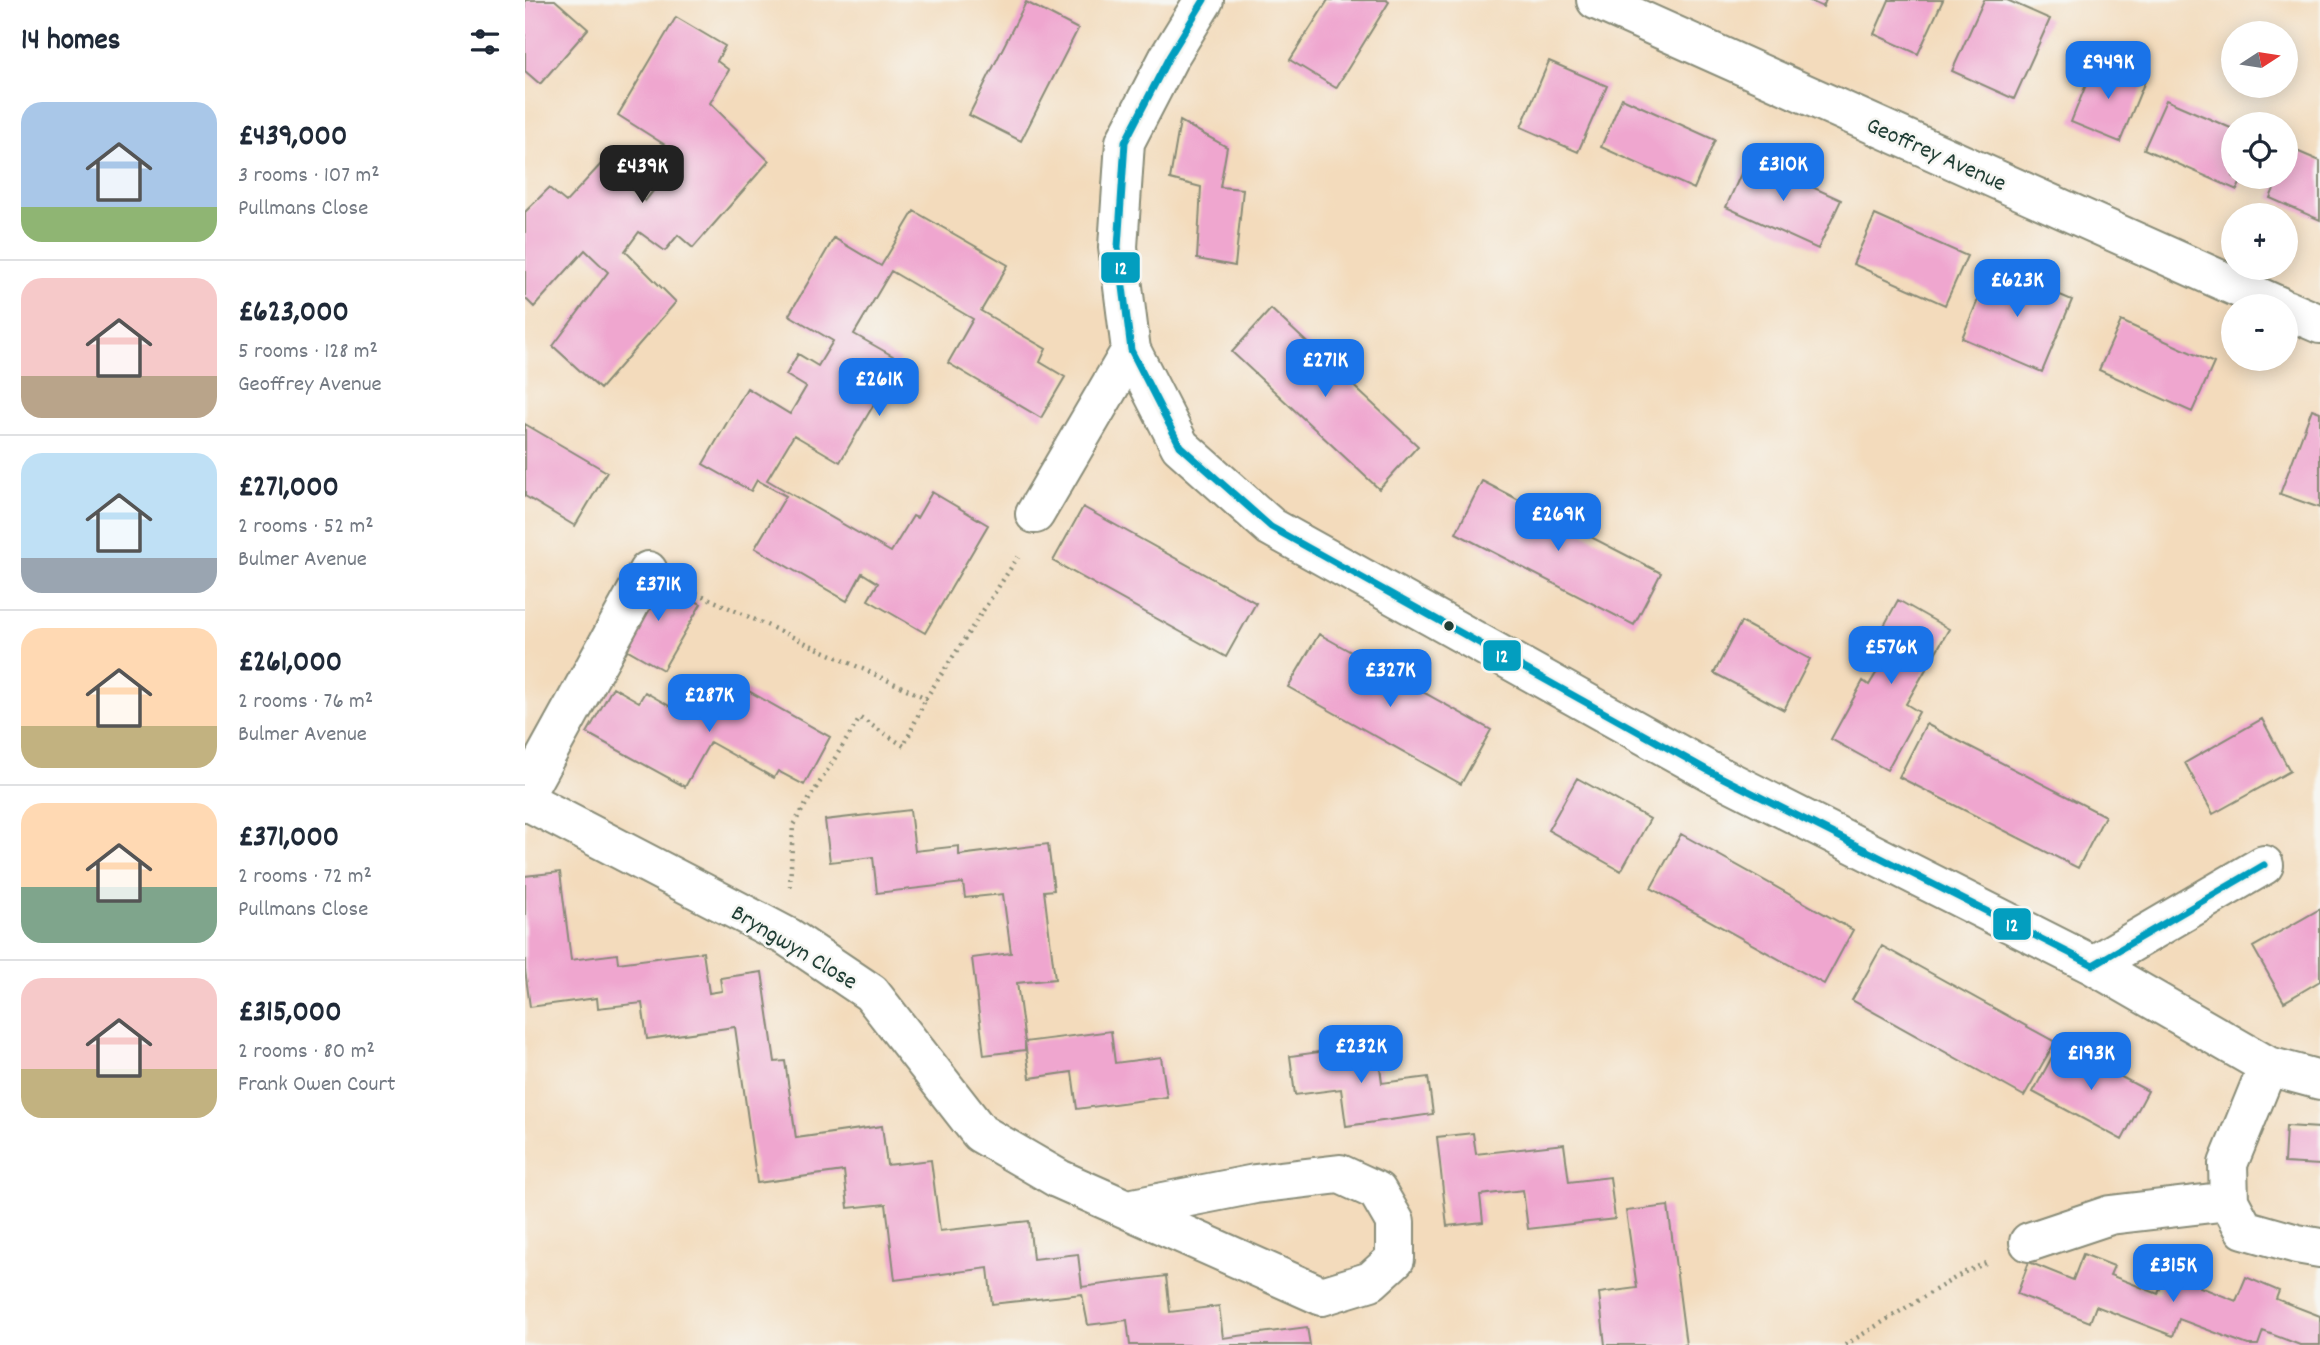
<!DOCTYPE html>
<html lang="en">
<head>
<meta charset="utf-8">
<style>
	:root { --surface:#fff; --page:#f6f6f7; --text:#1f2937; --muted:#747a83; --line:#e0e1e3; --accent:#1a73e8 }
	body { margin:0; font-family:Dekko,sans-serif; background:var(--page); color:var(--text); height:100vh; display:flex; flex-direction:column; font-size:26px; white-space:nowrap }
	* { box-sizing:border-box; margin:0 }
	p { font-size:23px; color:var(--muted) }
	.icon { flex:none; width:38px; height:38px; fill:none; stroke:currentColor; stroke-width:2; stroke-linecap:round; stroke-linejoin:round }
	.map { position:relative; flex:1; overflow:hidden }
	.drawer { display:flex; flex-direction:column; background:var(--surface); width:525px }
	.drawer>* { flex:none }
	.needle { width:46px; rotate:78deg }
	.buttons { position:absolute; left:1696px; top:21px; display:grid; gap:14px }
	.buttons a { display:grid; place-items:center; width:77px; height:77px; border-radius:50%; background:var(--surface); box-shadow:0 4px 18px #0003; font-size:35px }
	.price { position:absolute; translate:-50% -60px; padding:0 16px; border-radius:14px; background:var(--accent); color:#fff; font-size:23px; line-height:46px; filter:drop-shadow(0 2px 4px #0008) }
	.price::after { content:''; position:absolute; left:50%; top:42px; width:21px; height:16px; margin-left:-10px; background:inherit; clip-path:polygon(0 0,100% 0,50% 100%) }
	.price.on { background:#222; color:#fff }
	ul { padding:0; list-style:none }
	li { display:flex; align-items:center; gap:21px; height:175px; padding:0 21px }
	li+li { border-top:2px solid var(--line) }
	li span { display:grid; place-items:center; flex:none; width:196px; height:140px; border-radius:21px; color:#555 }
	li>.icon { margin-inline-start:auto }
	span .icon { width:84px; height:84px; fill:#fffc; stroke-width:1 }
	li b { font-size:30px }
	h2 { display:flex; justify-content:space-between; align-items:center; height:84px; padding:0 21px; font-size:30px }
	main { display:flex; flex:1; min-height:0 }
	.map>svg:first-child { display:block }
	.building { fill:#efa6cf }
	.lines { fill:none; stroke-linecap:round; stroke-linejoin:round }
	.minor-casing { stroke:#898c78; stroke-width:42 }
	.path { stroke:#898c78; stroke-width:4.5; stroke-dasharray:2 5; stroke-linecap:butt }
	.minor { stroke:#fff; stroke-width:38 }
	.bus-1-casing { stroke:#f6f6f2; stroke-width:12 }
	.bus-1 { stroke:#039ebf; stroke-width:7 }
	.bus-dot { fill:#1f3d34; stroke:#f6f6f2; stroke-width:2.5 }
	.labels { text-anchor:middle; stroke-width:5; stroke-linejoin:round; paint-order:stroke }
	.street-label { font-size:24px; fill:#1f3d34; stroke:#f6f6f2 }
	.line-badge { stroke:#f6f6f2; stroke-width:2.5 }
	.badge-label { font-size:19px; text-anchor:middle; font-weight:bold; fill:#fff }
</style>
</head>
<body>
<main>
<section class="drawer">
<h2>14 homes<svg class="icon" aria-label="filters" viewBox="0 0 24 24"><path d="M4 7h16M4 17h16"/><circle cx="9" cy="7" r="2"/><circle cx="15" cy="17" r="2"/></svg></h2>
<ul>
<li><span style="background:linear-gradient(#a9c7e8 75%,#8fb573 0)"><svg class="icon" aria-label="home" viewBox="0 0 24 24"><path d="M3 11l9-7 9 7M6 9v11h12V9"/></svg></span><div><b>£439,000</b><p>3 rooms · 107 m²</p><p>Pullmans Close</p></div></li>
<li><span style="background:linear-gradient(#f6c9c9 70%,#b9a48a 0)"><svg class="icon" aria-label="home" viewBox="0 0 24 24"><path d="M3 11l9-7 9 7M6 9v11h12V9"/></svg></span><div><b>£623,000</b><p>5 rooms · 128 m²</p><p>Geoffrey Avenue</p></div></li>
<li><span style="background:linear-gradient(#bfe0f5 75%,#9aa5b1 0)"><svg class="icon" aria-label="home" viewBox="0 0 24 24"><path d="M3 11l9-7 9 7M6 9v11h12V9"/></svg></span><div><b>£271,000</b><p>2 rooms · 52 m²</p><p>Bulmer Avenue</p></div></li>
<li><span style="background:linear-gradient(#ffd9b3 70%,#c2b280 0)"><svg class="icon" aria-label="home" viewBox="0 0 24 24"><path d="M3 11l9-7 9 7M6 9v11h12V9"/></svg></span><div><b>£261,000</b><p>2 rooms · 76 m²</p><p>Bulmer Avenue</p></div></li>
<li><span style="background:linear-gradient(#ffd9b3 60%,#7fa58c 0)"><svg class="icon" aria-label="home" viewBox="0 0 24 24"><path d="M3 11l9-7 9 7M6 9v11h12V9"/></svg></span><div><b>£371,000</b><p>2 rooms · 72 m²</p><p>Pullmans Close</p></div></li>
<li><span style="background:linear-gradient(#f6c9c9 65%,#c2b280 0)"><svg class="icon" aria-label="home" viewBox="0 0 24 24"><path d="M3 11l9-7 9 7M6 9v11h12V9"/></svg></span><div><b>£315,000</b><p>2 rooms · 80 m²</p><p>Frank Owen Court</p></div></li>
</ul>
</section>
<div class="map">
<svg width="1795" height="1345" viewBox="0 0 1795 1345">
	<rect width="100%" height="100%" fill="#f6f6f2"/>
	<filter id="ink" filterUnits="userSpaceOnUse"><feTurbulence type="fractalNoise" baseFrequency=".0143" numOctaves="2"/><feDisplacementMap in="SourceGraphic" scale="14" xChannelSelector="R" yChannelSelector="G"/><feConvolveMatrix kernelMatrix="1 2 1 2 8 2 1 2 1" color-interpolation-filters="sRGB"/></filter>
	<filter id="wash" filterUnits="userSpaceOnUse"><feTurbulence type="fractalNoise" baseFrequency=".00686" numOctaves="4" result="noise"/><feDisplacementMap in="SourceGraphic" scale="28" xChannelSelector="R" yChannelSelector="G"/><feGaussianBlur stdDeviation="1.57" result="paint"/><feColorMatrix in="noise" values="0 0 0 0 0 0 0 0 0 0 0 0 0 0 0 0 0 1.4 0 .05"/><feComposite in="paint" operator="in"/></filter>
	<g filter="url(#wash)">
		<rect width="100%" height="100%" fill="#f3dbbc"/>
		<g id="blocks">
			<path class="building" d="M0 0H30L63 29 15 84 0 71Z
				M803 0H861L864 2 811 88 765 60Z
				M1283 0H1301L1298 7Z
				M1364 0H1418L1393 54 1349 34Z
				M1459 0H1482L1525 19 1489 99 1427 71Z
				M501 2 553 29 496 141 444 115Z
				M151 17 200 46 192 61 204 70 185 103 244 161 168 248 153 235 140 251 114 232 100 251 151 302 75 389 28 346 83 272 60 250 9 307 0 298V212L24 188 41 202 77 163 120 201 154 159 151 152 93 115Z
				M1571 60 1620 81 1595 142 1546 122Z
				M1024 61 1082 86 1053 152 996 127Z
				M1097 98 1190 140 1169 189 1076 147Z
				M1641 100 1708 129V177H1718L1712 190 1619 149Z
				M655 121 702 147 695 187 718 189 710 266 672 259 676 187 645 179Z
				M1767 149 1795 161V220L1745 198 1754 177H1760V163Z
				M1223 158 1316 200 1293 249 1201 207Z
				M389 211 483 265 456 311 521 349 515 362 540 377 516 418 423 363 448 319 366 271 329 334 375 360 315 462 269 435 242 480 366 552 388 516 392 518 407 492 463 525 400 633 343 600 353 583 337 573 322 601 230 548 261 496 232 480 226 491 178 464 222 388 265 414 281 387 261 375 273 354 293 366 308 341 264 315 309 238 356 266Z
				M1350 215 1442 256 1420 305 1328 264Z
				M1467 266 1547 300 1517 372 1437 338Z
				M746 309 893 446 854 489 707 352Z
				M1596 321 1689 363 1667 412 1574 370Z
				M1787 409 1795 412V508L1755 494Z
				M0 424 82 472 50 526 0 496Z
				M957 481 1136 573 1109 625 931 533Z
				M558 507 731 603 701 657 528 561Z
				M127 577 176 604 138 670 91 643Z
				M1373 600 1424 629 1381 704 1394 712 1362 770 1306 739 1338 681 1344 685 1356 665 1342 657Z
				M1216 622 1285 659 1259 710 1189 673Z
				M794 634 966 730 936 784 763 687Z
				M204 680 305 737 279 785 253 771 249 778 185 742 160 787 62 733 88 687 114 702 120 692 162 716 174 695 191 704Z
				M1737 719 1765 771 1688 814 1660 763Z
				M1401 724 1580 816 1553 868 1374 777Z
				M1052 778 1125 819 1096 871 1023 830Z
				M385 810 390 851 434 846V855L523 844 529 890 519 891 530 979 492 983 500 1042 586 1031 590 1063 636 1057 642 1097 552 1109 547 1072 505 1078 500 1042V1050L459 1055 447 958 486 953 478 894 440 898 438 883 352 893 348 857 305 862 300 820Z
				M1156 834 1328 930 1299 984 1126 888Z
				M35 872 46 960 92 954 93 963 178 952 184 993 197 991 195 978 237 972 250 1062 260 1061 271 1138 357 1126 362 1165 406 1160 415 1231 504 1221 508 1259 553 1254 557 1287 641 1276 645 1312 694 1306 698 1338 782 1327 785 1345H605L602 1320 563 1325 557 1294 467 1304 463 1268 370 1280 361 1204 323 1208 319 1171 232 1183 210 1027 122 1039 117 1003 73 1008 72 998 5 1007 0 970V876Z
				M1795 909V981L1759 1002 1728 947Z
				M1357 946 1530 1042 1499 1096 1327 1000Z
				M852 1044 857 1083 903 1077 908 1114 821 1126 816 1089 770 1095 765 1056Z
				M1534 1044 1623 1091 1597 1140 1508 1092Z
				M1761 1126 1795 1128V1165L1759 1163Z
				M948 1133 951 1154 1039 1144 1044 1182 1085 1177 1090 1219 1003 1229 998 1190 955 1195 958 1222 922 1226 912 1137Z
				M1143 1206 1161 1345H1080L1074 1293 1112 1288 1101 1211Z
				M1558 1254 1589 1266 1585 1275 1633 1294 1643 1267 1677 1281 1675 1287 1711 1301 1721 1277 1754 1291 1751 1299 1795 1316V1345H1775L1738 1331 1733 1345H1723L1654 1319 1648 1336 1571 1306 1565 1322 1492 1294 1504 1262 1548 1280Z"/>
		</g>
	</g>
	<g filter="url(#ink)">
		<use href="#blocks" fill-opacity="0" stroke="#898c78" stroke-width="2"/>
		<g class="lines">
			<defs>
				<path id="minor" d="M679 0 644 57 600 142 593 247 606 350 655 446 746 527 1184 771 1568 965 1739 865
					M1071 0 1754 306
					M1760 309 1795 324
					M510 514 606 350
					M0 794 123 571
					M0 800 263 937 346 993 455 1133 534 1179 797 1296 846 1281 870 1259V1222L852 1191 815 1174 730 1184 603 1209
					M1568 965 1743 1066 1795 1080
					M1743 1066 1703 1164 1704 1201 1719 1229 1772 1244 1795 1248
					M1504 1242 1585 1215 1704 1201"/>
			</defs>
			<use href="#minor" class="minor-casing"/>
			<path class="path" d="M165 590 401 698 493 557
				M265 887 268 825 335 718 379 746 401 698
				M1320 1345 1438 1273 1463 1262"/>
			<use href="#minor" class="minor"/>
			<defs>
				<path id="bus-1" d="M679 0 644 57 600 142 593 247 606 350 655 446 746 527 1184 771 1568 965 1739 865"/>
			</defs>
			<use href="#bus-1" class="bus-1-casing"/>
			<use href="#bus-1" class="bus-1"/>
		</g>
	</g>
	<circle class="bus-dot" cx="924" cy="626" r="6"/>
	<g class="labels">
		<g class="street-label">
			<text transform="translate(1412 153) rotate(24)" y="8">Geoffrey Avenue</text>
			<text transform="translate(270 946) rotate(31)" y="8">Bryngwyn Close</text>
		</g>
	</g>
	<g class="line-badge">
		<rect x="575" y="251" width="41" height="33" rx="7" fill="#039ebf"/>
		<rect x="957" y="639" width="40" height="33" rx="7" fill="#039ebf"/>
		<rect x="1467" y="907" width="40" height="34" rx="7" fill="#039ebf"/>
	</g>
	<g class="badge-label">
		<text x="596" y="274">12</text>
		<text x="977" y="662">12</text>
		<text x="1487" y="931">12</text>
	</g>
</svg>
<div class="buttons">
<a><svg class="needle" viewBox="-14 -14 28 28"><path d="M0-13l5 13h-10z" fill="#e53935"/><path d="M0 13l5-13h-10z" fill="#747a83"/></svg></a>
<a><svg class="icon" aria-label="locate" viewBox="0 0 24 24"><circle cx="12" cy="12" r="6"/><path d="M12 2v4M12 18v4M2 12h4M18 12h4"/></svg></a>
<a>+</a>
<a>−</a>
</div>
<b class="price" style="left:1583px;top:101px">£949K</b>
<b class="price" style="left:1258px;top:203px">£310K</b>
<b class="price on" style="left:117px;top:205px">£439K</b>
<b class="price" style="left:1492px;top:319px">£623K</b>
<b class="price" style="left:800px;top:399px">£271K</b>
<b class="price" style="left:354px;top:418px">£261K</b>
<b class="price" style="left:1033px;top:553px">£269K</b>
<b class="price" style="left:133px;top:623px">£371K</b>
<b class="price" style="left:1366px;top:686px">£576K</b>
<b class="price" style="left:865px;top:709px">£327K</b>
<b class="price" style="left:184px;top:734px">£287K</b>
<b class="price" style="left:836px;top:1085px">£232K</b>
<b class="price" style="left:1566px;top:1092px">£193K</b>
<b class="price" style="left:1648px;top:1304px">£315K</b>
</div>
</main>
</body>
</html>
